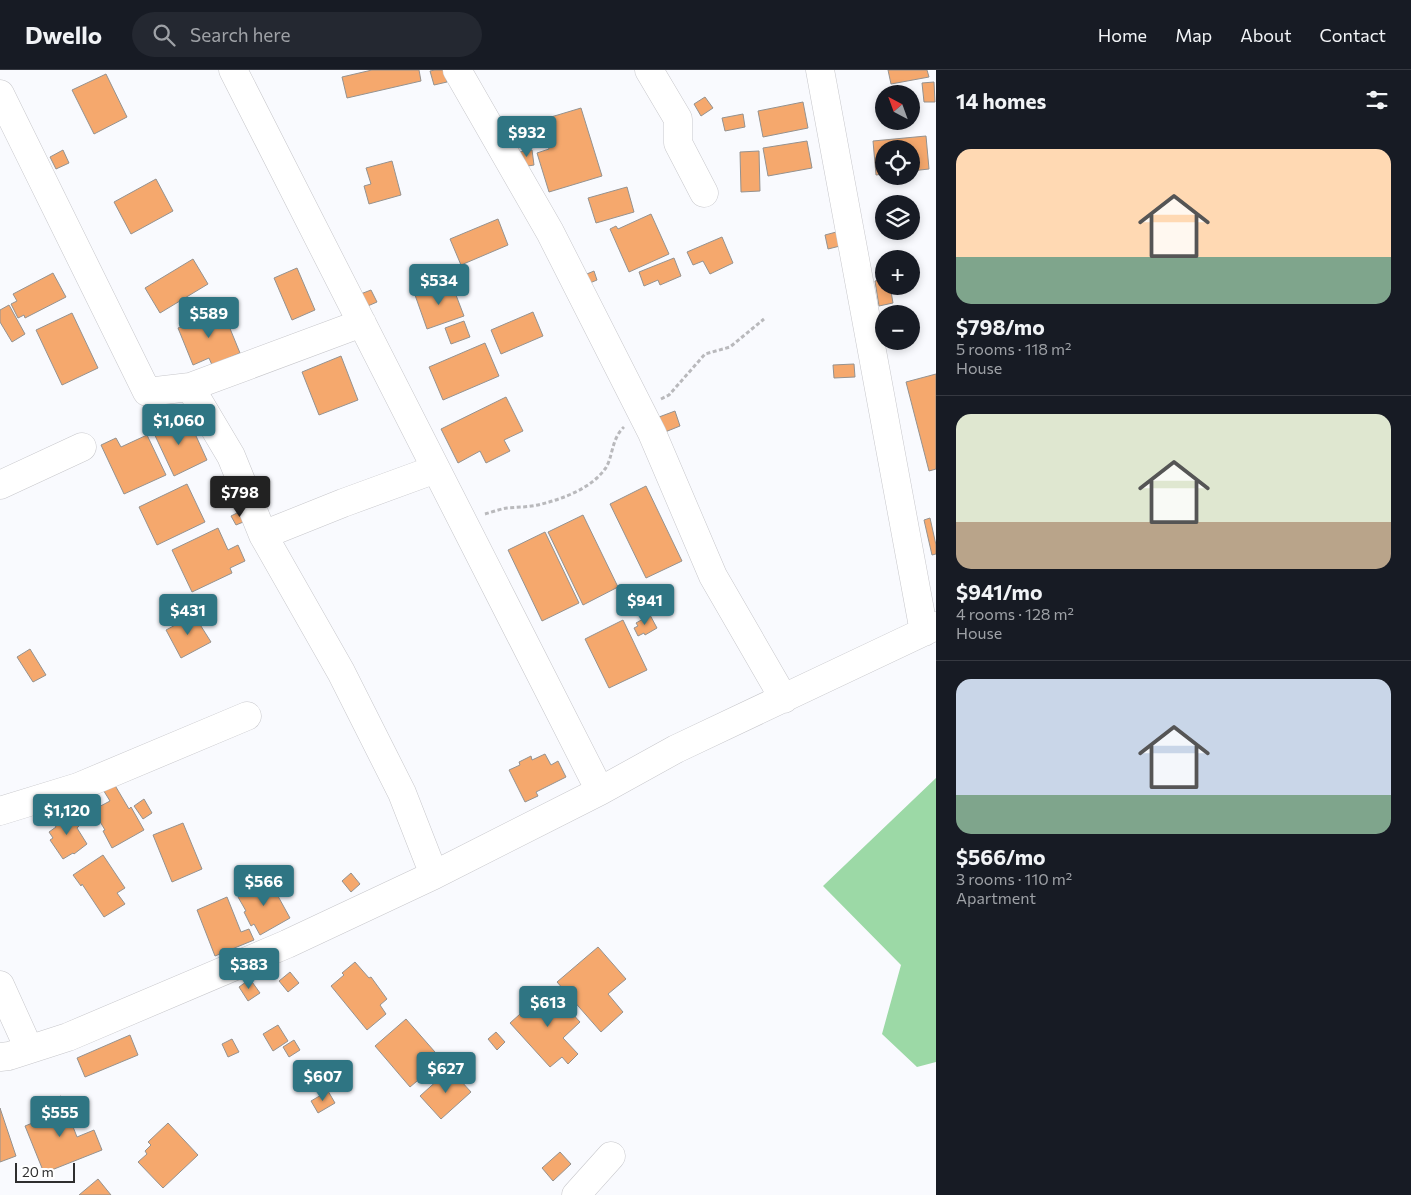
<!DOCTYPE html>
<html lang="en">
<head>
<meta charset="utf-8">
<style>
	:root { --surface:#171b24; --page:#242831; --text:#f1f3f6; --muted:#9ea1a6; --line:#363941; --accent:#2f7583 }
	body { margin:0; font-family:Commissioner,sans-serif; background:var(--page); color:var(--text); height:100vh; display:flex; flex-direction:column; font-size:19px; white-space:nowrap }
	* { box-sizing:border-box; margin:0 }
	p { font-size:16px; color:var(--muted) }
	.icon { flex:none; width:28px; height:28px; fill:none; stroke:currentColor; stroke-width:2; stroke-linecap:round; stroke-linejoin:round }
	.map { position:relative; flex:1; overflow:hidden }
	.sheet { display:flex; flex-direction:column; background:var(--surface); width:475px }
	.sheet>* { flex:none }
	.needle { width:32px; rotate:319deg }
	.buttons { position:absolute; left:875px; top:15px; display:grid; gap:10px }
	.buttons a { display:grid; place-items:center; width:45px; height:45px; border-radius:50%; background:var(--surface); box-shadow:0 2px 8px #0003; font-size:25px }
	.scale { position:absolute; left:15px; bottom:12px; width:60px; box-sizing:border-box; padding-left:5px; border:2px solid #2e2e2f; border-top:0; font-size:14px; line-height:18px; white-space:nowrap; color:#2e2e2f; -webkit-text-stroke:4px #fff; paint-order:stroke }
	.price { position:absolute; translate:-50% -42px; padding:0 11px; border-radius:5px; background:var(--accent); color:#fff; font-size:16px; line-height:32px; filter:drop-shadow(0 1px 2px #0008) }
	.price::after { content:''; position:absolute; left:50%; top:30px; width:15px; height:11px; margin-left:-8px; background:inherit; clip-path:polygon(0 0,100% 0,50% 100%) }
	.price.current { background:#222; color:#fff }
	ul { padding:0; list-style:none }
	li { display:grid; align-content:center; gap:10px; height:265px; padding:0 20px }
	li+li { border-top:1px solid var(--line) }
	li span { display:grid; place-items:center; height:155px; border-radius:15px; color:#555 }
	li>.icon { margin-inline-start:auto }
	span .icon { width:90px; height:90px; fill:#fffc; stroke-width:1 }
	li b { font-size:21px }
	h2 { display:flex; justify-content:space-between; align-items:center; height:60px; padding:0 20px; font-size:21px }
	header { display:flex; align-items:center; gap:30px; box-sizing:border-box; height:70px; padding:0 25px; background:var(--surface); border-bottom:1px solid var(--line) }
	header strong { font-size:24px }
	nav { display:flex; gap:28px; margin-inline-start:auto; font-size:18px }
	.search { width:350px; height:45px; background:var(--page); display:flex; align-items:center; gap:12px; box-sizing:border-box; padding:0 18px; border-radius:28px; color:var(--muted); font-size:19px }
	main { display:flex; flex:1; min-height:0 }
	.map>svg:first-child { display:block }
	.green { fill:#9cd9a6 }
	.building { fill:#f5a86d; stroke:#95928f }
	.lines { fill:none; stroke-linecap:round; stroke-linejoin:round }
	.minor-casing { stroke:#c7c7cb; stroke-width:29 }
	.path { stroke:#b9b9bc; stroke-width:3; stroke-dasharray:4 2.5; stroke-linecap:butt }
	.minor { stroke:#fff; stroke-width:28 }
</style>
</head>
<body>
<header>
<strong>Dwello</strong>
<div class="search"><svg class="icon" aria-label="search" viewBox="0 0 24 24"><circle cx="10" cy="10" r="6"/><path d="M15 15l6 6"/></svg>Search here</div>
<nav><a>Home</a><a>Map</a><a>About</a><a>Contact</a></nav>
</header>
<main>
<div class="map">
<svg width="936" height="1125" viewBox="0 0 936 1125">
	<rect width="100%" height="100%" fill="#f9fafe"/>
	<path class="green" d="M936 708V992L917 997 882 964 901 895 823 816Z"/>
	<path class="building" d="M372 0H419L421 11 347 28 342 7Z
		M435 0H444L447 12 434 15 430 1Z
		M888 0H927L929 7 891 14Z
		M106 4 127 47 94 64 72 20Z
		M934 12 935 32H924L922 13Z
		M705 27 713 38 701 46 694 34Z
		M803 32 808 58 763 67 758 41Z
		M581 38 602 106 549 122 537 83 549 79 541 50Z
		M743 44 745 57 725 61 722 48Z
		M926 66 929 99 911 101V79H884V104L876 105 873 71Z
		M807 71 812 98 768 106 763 78Z
		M63 80 69 93 56 99 50 87Z
		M532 80 534 95 522 97 519 82Z
		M759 81 760 121 741 122 740 82Z
		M392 91 401 125 369 134 364 116 371 114 366 98Z
		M156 109 173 141 131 164 114 132Z
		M627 117 634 142 596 153 588 128Z
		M651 144 669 184 629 202 610 159 616 156 618 159Z
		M498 149 508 175 461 195 450 169Z
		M840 161 844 175 828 179 825 165Z
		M722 167 733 193 710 204 703 191 693 195 687 182Z
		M674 188 681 206 660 215 658 210 644 216 639 202Z
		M193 189 208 214 160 243 145 218Z
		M297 198 315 240 292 250 274 208Z
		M594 201 597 210 585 215 582 206Z
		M53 203 66 227 25 248 24 245 18 248 11 234 17 231 13 224Z
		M884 209V216H890L893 233 879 236 875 211Z
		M451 212 464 246 427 259 415 225Z
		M371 220 377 232 363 238 358 225Z
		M9 235 25 264 12 272 0 252V240Z
		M222 239 240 283 212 295 209 288 193 295 178 258Z
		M533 242 543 266 501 284 491 260Z
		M72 243 98 298 62 315 36 260Z
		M464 251 470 267 451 274 445 258Z
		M485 273 499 306 443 330 429 297Z
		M341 286 358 330 319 345 302 302Z
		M854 294 855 307 834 308 833 295Z
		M936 304V399L929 401 906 312Z
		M506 327 523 361 504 370 510 381 486 393 480 381 458 393 441 359Z
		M675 341 680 356 665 362 659 347Z
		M174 347 180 360 191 355 207 390 174 406 151 357Z
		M147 365 166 405 124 424 101 375 116 368 121 377Z
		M187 414 205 452 157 475 139 437Z
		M646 416 682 491 646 508 610 434Z
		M243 440 248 450 236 455 231 446Z
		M583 445 618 517 583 535 548 462Z
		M930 448 936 475V484L932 485 924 450Z
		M218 458 228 480 238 475 245 491 230 498 232 503 192 522 172 480Z
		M545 462 579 533 542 551 508 480Z
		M194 545 211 572 181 588 166 560Z
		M650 545 657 558 645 565 644 563 638 566 634 558 638 556 636 553Z
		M623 550 647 600 609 618 585 569Z
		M30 579 46 605 33 612 17 587Z
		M545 684 551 695 558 691 566 707 536 722 538 726 525 732 509 700 520 695 519 692 531 686 532 690Z
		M113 712 129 739 131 737 144 760 112 778 103 761 105 760 93 740 110 731 102 718Z
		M144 729 152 743 143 749 134 736Z
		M69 741 79 756 77 758 87 774 74 784 73 783 63 789 50 770 53 768 49 762 56 757 54 753 60 749 59 748Z
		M183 753 202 799 172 812 153 765Z
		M103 785 125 818 117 823 125 834 104 847 82 814 81 816 73 805Z
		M351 803 360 814 351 822 342 811Z
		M268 808 290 848 260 865 254 854 251 856 244 842 246 841 238 827Z
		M227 827 241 862 249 859 254 870 215 886 197 840Z
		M598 877 626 909 608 924 623 942 601 962 557 912Z
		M355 892 369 908 371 907 387 929 380 935 386 944 367 960 331 916 344 905 342 903Z
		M290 902 299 913 288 922 279 911Z
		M250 909 260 923 248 931 239 917Z
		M549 918 580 952 563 968 578 984 568 994 562 987 550 997 510 953Z
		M406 949 442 990 410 1017 375 976Z
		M278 955 288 971 273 981 263 964Z
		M496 962 505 972 497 980 488 969Z
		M130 965 138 985 85 1007 77 988Z
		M232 969 239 982 228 987 222 974Z
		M294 970 300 980 289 987 283 977Z
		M450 999 471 1022 441 1049 420 1026Z
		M328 1021 335 1033 318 1043 311 1031Z
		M61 1026 77 1067 94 1060 102 1080 44 1103 25 1056 47 1047 42 1034Z
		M0 1038 16 1086 0 1092Z
		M168 1053 198 1085 163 1118 138 1092 147 1084 145 1081 151 1075 148 1072Z
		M560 1082 571 1094 553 1111 542 1098Z
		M98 1109 111 1125H79Z"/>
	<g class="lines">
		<defs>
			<path id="minor" d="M233 0 600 721
				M457 0 550 162 652 363 713 506 784 629
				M649 0 678 49V73L704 123
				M820 0 924 562
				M0 24 147 322 190 317 231 386 263 465 341 602 402 723 434 805
				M190 317 362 253
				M0 415 82 377
				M263 465 343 433 436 399
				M0 741 78 717 247 646
				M0 915 29 979
				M0 987 9 986 68 967 287 874 434 805 600 721 676 679 936 556
				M576 1125 611 1086"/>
		</defs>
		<use href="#minor" class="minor-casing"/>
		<path class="path" d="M661 329 669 325 705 284 730 277 764 249
			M485 444C492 442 500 439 507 438 519 437 531 437 542 434 565 428 591 418 605 399 613 388 611 369 624 357"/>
		<use href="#minor" class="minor"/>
	</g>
</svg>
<div class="buttons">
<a><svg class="needle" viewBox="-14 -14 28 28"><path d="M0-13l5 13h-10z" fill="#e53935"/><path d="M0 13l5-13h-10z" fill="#9ea1a6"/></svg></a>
<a><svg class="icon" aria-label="locate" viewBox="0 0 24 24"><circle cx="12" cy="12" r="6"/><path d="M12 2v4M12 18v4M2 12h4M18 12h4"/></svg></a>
<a><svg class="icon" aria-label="layers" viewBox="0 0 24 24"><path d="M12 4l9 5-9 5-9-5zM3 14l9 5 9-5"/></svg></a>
<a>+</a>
<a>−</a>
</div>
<div class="scale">20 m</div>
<b class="price" style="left:527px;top:88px">$932</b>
<b class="price" style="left:439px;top:236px">$534</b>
<b class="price" style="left:209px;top:269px">$589</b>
<b class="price" style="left:179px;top:376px">$1,060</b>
<b class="price current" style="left:240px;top:448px">$798</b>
<b class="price" style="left:645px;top:556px">$941</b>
<b class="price" style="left:188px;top:566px">$431</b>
<b class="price" style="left:67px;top:766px">$1,120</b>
<b class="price" style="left:264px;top:837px">$566</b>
<b class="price" style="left:249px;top:920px">$383</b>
<b class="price" style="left:548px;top:958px">$613</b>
<b class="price" style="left:446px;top:1024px">$627</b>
<b class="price" style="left:323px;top:1032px">$607</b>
<b class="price" style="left:60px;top:1068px">$555</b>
</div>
<section class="sheet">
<h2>14 homes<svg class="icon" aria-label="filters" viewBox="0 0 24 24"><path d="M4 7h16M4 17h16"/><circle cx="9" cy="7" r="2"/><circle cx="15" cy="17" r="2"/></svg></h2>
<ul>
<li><span style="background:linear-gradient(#ffd9b3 70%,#7fa58c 0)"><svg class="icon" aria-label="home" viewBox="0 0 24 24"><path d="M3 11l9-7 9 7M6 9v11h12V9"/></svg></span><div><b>$798/mo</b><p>5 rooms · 118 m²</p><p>House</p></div></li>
<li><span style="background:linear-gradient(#dfe7d0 70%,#b9a48a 0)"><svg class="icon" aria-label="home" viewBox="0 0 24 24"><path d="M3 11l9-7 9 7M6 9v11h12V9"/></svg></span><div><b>$941/mo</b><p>4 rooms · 128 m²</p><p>House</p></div></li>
<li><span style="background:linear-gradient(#c9d6e8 75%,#7fa58c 0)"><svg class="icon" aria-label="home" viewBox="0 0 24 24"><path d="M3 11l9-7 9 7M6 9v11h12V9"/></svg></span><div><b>$566/mo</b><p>3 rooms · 110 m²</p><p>Apartment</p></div></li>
</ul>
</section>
</main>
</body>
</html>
